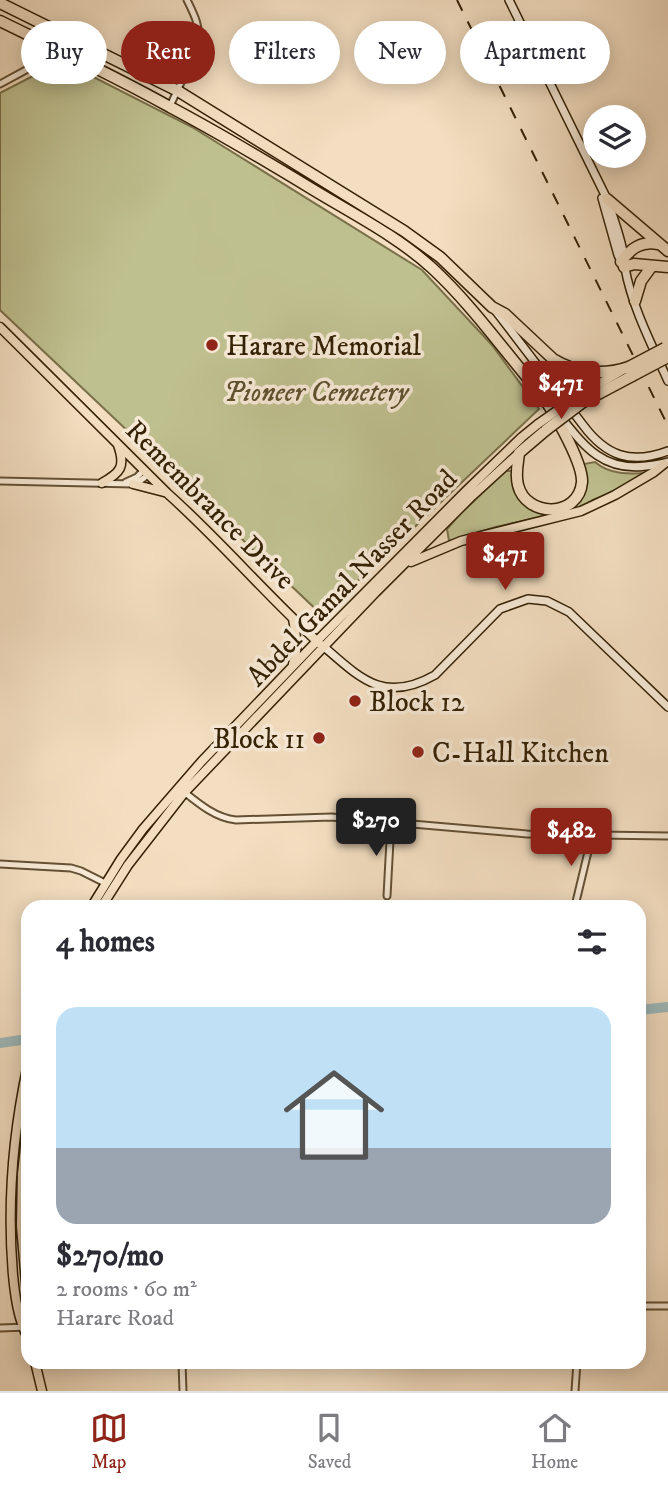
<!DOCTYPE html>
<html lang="en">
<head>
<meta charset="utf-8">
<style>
	:root { --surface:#fff; --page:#f2f2f3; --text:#2b2b33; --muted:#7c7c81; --line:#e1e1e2; --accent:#8f2418 }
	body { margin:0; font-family:"IM FELL DW Pica",serif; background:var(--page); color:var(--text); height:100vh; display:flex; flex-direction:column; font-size:26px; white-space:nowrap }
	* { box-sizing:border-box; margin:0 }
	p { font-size:23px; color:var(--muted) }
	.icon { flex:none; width:38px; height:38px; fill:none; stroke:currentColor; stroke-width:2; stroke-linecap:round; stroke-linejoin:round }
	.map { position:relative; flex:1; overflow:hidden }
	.panel { position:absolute; left:21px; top:900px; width:625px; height:469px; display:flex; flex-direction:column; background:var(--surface); border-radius:21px; box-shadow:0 4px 18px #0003 }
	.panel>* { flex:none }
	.hud { position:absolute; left:21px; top:21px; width:626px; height:63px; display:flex; gap:14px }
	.controls { position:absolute; left:583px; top:105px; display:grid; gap:14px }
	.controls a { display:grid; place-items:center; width:63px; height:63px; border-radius:50%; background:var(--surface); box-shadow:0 4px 18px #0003; font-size:35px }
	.price { position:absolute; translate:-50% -60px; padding:0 16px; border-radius:7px; background:var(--accent); color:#fff; font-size:23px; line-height:46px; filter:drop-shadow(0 2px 4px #0008) }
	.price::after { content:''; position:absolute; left:50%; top:42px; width:21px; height:16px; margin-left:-10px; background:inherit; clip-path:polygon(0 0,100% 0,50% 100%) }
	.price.selected { background:#222; color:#fff }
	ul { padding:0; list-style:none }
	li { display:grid; align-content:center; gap:14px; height:371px; padding:0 35px }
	li span { display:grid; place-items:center; height:217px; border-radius:21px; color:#555 }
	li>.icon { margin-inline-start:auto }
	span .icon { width:126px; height:126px; fill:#fffc; stroke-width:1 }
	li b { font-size:30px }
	h2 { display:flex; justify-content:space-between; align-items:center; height:84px; padding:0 35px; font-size:30px }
	.tag { padding:0 24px; border-radius:32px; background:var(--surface); box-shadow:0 4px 18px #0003; font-size:24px; line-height:63px }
	.tag.selected { background:var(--accent); color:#fff }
	.menu { display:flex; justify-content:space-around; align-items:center; height:98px; border-top:2px solid var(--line); background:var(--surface); font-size:19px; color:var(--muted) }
	.menu a { display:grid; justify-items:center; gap:4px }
	.menu .selected { color:var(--accent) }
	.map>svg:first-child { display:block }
	.green { fill:#bfc090; stroke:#7a704a; stroke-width:2 }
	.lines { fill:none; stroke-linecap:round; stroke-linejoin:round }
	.river { stroke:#9fbabc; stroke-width:10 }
	.street-casing { stroke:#645034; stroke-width:9 }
	.secondary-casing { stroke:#342105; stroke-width:10 }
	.primary-casing { stroke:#342105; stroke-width:11 }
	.highway-casing { stroke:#342105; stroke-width:13 }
	.street { stroke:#f7ead7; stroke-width:5 }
	.secondary { stroke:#f7ead7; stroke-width:7 }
	.primary { stroke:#f3dec1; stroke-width:8 }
	.highway { stroke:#f3dec1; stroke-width:10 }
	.rail { stroke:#342105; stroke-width:2; stroke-dasharray:12 12; stroke-linecap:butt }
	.primary-bridge-casing { stroke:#342105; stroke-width:11; stroke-linecap:butt }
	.highway-bridge-casing { stroke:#342105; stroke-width:13; stroke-linecap:butt }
	.primary-bridge { stroke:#f3dec1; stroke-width:8 }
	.highway-bridge { stroke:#f3dec1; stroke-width:10 }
	.poi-dot { fill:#8f2418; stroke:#f7ead7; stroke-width:2.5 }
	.labels { text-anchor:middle; stroke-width:7; stroke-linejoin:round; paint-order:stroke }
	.poi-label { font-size:28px; fill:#342105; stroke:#f7ead7; text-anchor:start }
	.park-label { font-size:28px; font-style:italic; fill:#5e512f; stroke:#f7ead7 }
	.street-label { font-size:28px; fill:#342105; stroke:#f7ead7 }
</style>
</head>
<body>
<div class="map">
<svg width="668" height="1391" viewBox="0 0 668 1391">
	<rect width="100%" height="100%" fill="#f3dec1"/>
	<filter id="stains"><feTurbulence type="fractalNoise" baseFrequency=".00286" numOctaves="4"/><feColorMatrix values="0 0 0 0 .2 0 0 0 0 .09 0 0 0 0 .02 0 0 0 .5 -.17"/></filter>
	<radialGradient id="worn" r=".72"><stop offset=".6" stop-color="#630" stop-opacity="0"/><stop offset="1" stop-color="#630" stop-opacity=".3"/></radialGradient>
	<path class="green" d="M62 61 192 127 422 270 492 345 539 409 322 615 0 310V93Z
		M595 462C610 475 629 474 648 473L621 489 593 500 579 509 496 527 449 541 447 529 460 514 506 471H513C513 478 511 487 515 493 522 507 543 518 558 512 566 509 579 491 585 484L584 464Z"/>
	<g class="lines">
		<path class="river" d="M639 1010 668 1007
			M0 1043 28 1039"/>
		<defs>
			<path id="street" d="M0 84 48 58 55 48 62 33
				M170 106 198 46C201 28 195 16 187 0
				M0 481 133 484 140 481 149 474
				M126 482 137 477 144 470
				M183 791C199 804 216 818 236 820L331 817 527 834 668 836
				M0 864 71 868 81 871 107 884
				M387 896 391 822
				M575 906 592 835
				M639 1306H668
				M0 1328 28 1327
				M182 1362 183 1391
				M575 1391 577 1362"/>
			<path id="secondary" d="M509 0 607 199C613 217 621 237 624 257 625 265 623 260 625 268 632 307 652 345 668 381
				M602 198 618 255 622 263
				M495 310 583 425C606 456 631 465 668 451
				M560 416C584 446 603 472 646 466 654 465 661 464 668 462
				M323 646C361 679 384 704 435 675L500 609 528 599 547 601 569 612 668 707"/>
			<path id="primary" d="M0 327 167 493C220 540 266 595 319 643
				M578 396 621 371
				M102 483C120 473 126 467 118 445
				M133 484 164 492
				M411 562 461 541 581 511 615 495 654 472 664 464
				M293 619C296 635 299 648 293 664
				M92 906 121 859 143 829 202 761 317 641 467 490 522 437 538 424
				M102 906 128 865 184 793 376 592 472 496 519 453
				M28 1064C13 1133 7 1205 13 1275 15 1296 18 1319 28 1338
				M28 1120 22 1174 21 1226 28 1306
				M35 1362 42 1391"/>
			<path id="highway" d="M0 3 178 91 404 231 440 257 492 307 505 314 553 359C576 373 603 376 629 367
				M0 21C57 49 115 76 170 107 219 133 266 161 312 189 353 214 397 236 432 268 471 304 502 348 536 388 550 404 583 462 582 482 579 518 526 518 518 485 515 474 518 463 519 453L546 430
				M62 33C68 53 87 47 94 68
				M607 199 668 251
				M621 262C631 248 641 241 658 244
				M624 267 634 264 668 267
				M635 301 641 281 652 266
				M583 402 632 376"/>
		</defs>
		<use href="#street" class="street-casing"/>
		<use href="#secondary" class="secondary-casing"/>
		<use href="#primary" class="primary-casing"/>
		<use href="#highway" class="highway-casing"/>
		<use href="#street" class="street"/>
		<use href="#secondary" class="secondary"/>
		<use href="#primary" class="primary"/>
		<use href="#highway" class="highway"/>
		<path class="rail" d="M457 0 668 426"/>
		<defs>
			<path id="primary-bridge" d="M538 424 578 396"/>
			<path id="highway-bridge" d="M629 367 665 348
				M632 376 668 357
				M546 430 583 402"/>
		</defs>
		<use href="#primary-bridge" class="primary-bridge-casing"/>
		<use href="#highway-bridge" class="highway-bridge-casing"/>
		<use href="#primary-bridge" class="primary-bridge"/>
		<use href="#highway-bridge" class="highway-bridge"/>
	</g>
	<g class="poi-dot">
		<circle cx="212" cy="345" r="7"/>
		<circle cx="355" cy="701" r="7"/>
		<circle cx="319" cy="738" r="7"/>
		<circle cx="418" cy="752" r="7"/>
	</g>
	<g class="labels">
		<g class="poi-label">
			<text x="226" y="355">Harare Memorial</text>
			<text x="369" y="711">Block 12</text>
			<text x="305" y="748" text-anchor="end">Block 11</text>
			<text x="432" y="762">C-Hall Kitchen</text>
		</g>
		<g class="park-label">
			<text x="316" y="401">Pioneer Cemetery</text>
		</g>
		<g class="street-label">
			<text transform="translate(211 504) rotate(45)" y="10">Remembrance Drive</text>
			<text transform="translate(351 577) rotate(-46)" y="10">Abdel Gamal Nasser Road</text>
		</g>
	</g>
	<rect width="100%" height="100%" filter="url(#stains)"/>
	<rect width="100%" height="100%" fill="url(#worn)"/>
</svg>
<div class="controls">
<a><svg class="icon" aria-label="layers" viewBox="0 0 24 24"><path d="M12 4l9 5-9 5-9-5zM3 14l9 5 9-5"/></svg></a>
</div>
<b class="price" style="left:561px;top:421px">$471</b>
<b class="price" style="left:505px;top:592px">$471</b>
<b class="price selected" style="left:376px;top:858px">$270</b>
<b class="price" style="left:571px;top:868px">$482</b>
<div class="hud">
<a class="tag">Buy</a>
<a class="tag selected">Rent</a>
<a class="tag">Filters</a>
<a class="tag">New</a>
<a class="tag">Apartment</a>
</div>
<section class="panel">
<h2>4 homes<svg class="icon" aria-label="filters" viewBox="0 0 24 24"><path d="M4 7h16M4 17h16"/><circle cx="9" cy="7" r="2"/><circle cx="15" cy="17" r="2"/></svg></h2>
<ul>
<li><span style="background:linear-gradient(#bfe0f5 65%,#9aa5b1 0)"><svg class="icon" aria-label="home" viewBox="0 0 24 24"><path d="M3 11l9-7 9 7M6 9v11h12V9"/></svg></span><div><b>$270/mo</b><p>2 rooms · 60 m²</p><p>Harare Road</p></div></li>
</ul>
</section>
</div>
<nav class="menu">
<a class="selected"><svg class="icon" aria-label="map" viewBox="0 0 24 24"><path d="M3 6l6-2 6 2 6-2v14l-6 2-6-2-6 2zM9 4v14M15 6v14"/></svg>Map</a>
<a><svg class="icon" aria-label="saved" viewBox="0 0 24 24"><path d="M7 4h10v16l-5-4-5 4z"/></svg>Saved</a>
<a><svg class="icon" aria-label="home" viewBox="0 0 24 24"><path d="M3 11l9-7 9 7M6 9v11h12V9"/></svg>Home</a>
</nav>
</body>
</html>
